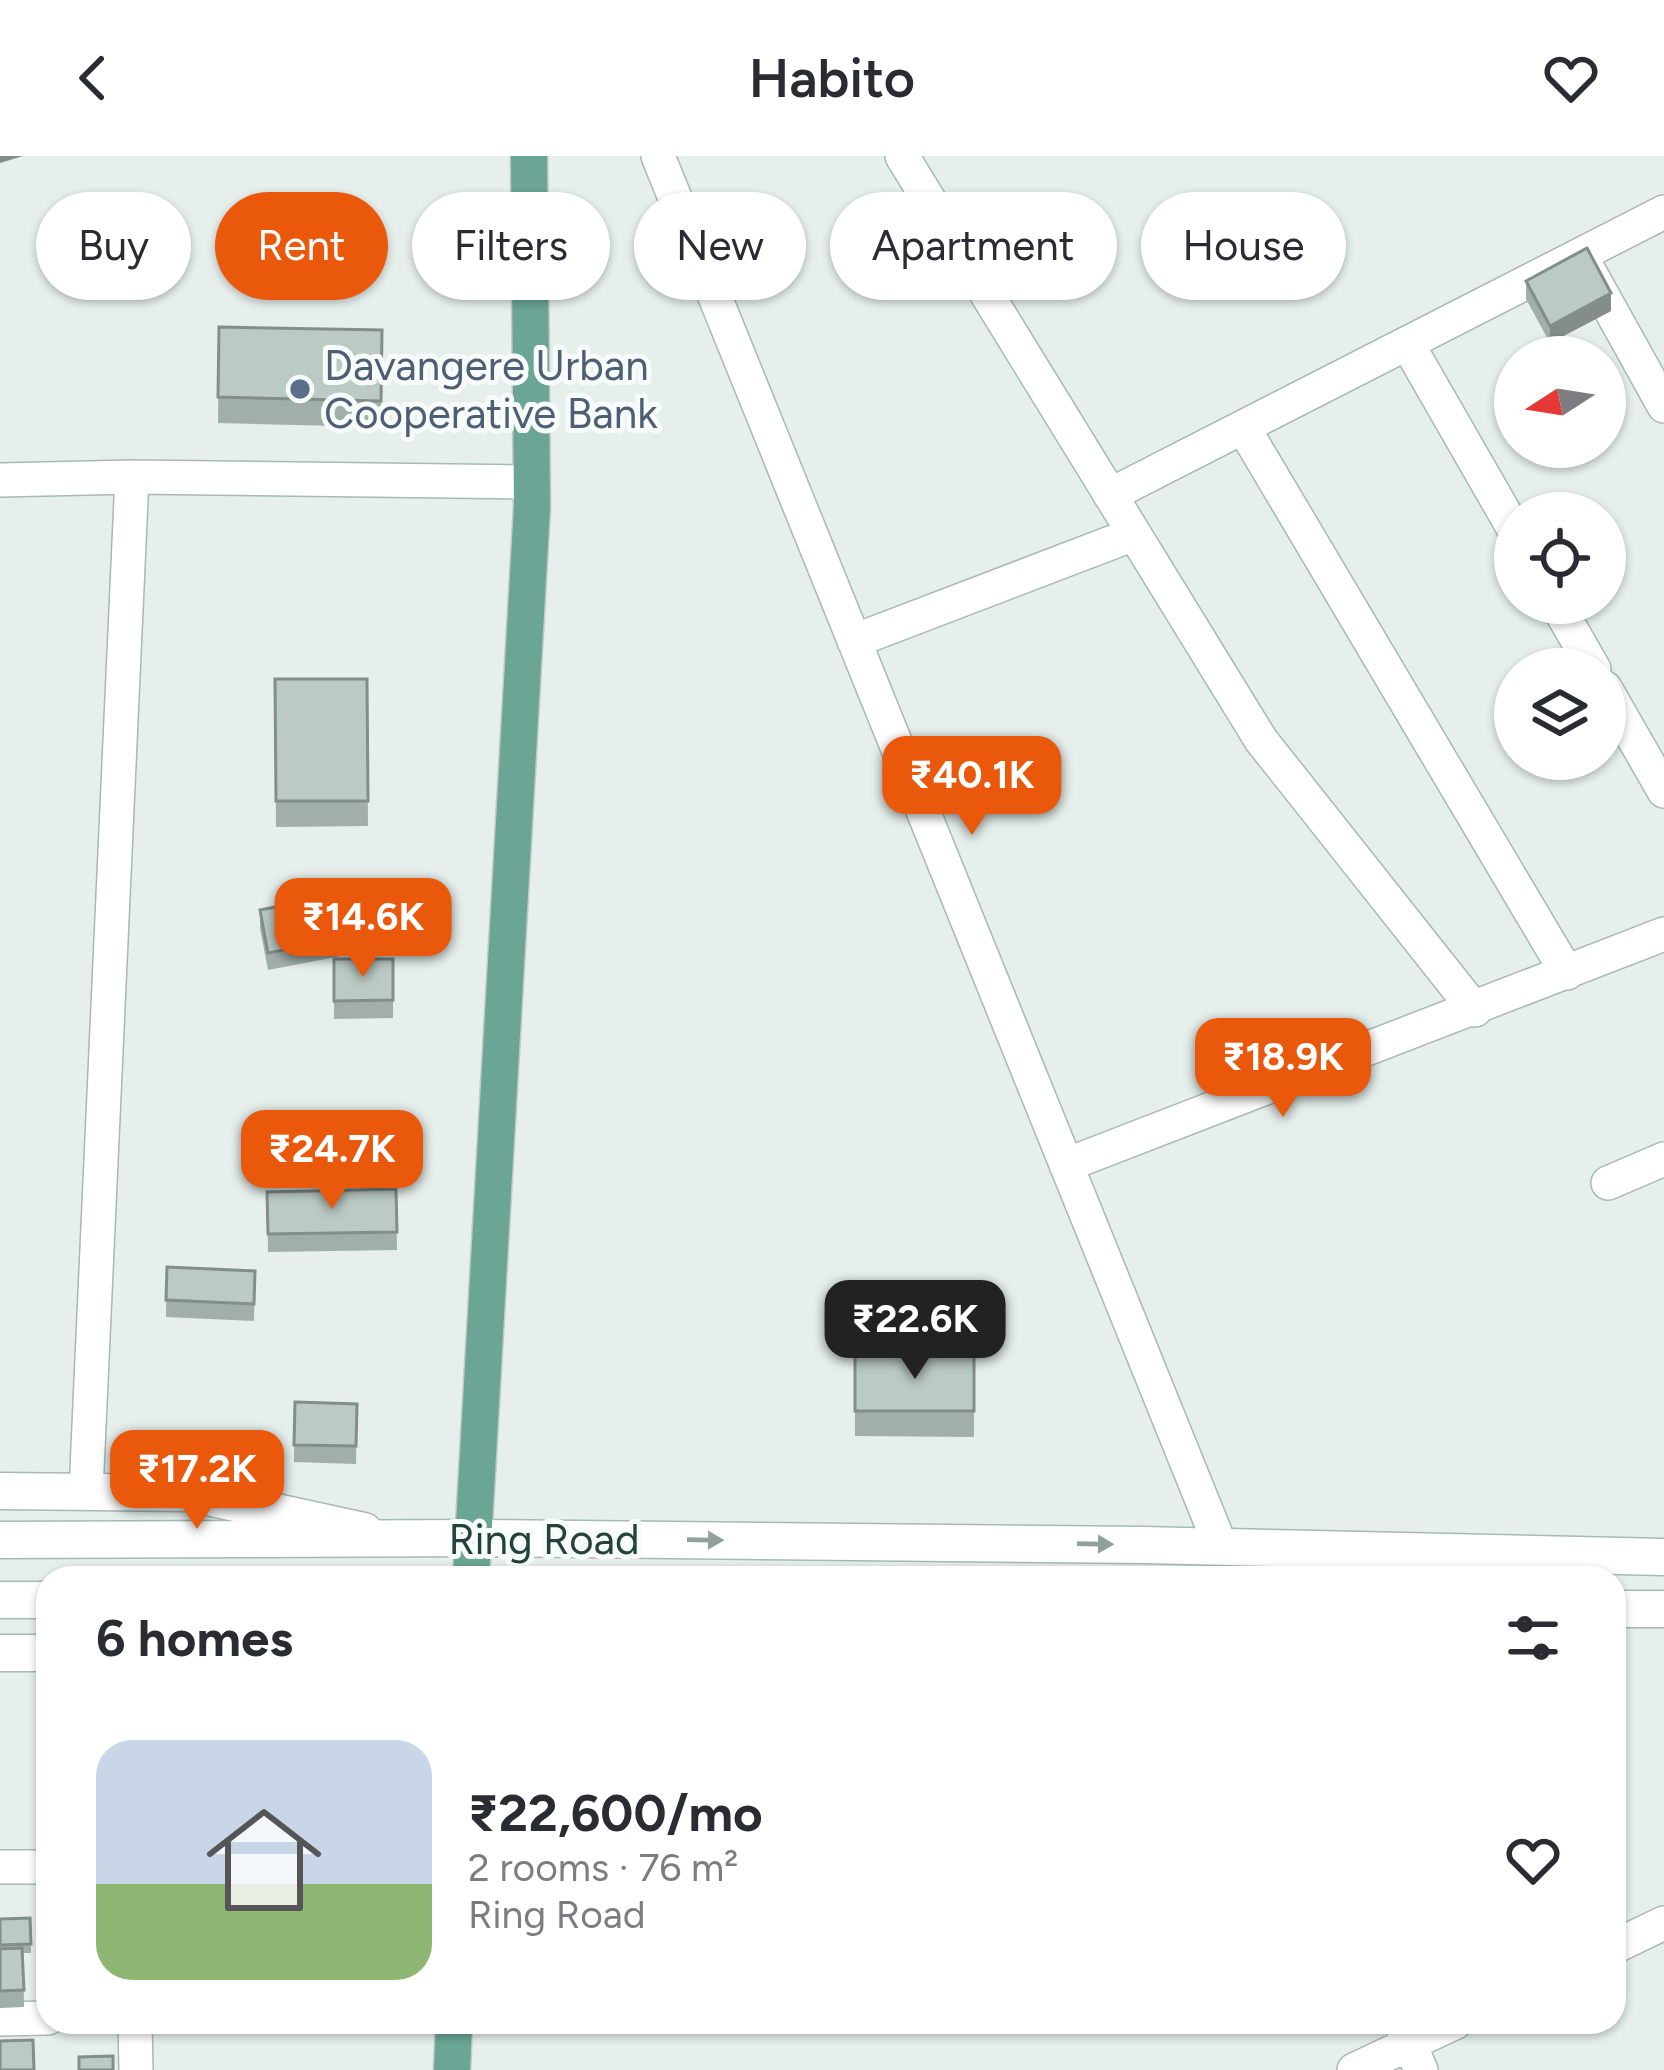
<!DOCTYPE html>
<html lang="en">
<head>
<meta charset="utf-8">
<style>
	:root { --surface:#fff; --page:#f2f2f3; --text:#2b2b33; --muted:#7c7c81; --accent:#ea580c }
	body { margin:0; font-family:Figtree,sans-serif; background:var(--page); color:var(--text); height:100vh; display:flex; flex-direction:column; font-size:45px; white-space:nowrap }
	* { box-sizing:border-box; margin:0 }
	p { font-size:39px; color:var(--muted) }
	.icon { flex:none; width:66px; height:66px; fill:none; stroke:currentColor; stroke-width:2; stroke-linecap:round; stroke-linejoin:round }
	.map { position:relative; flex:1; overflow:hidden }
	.sheet { position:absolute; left:36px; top:1410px; width:1590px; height:468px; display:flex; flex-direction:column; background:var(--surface); border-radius:36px; box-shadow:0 3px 9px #0004 }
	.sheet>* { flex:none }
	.hud { position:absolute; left:36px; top:36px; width:1593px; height:108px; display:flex; gap:24px }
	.needle { width:78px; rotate:258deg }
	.buttons { position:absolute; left:1494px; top:180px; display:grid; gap:24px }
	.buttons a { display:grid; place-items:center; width:132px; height:132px; border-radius:50%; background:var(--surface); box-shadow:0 3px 9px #0004; font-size:60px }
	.price { position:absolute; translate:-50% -102px; padding:0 27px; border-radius:24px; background:var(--accent); color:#fff; font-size:39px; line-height:78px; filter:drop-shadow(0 3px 6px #0008) }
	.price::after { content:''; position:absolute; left:50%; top:72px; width:36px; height:27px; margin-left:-18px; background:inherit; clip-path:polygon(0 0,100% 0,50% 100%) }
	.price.selected { background:#222; color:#fff }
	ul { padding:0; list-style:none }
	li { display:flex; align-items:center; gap:36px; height:300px; padding:0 60px }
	li span { display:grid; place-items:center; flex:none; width:336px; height:240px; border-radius:36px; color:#555 }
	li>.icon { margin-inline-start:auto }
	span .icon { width:144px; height:144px; fill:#fffc; stroke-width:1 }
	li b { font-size:51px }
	h2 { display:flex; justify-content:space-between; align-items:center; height:144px; padding:0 60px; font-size:51px }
	.chip { padding:0 42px; border-radius:54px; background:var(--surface); box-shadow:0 3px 9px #0004; font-size:42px; line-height:108px }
	.chip.selected { background:var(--accent); color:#fff }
	header { display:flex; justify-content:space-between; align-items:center; height:156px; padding:0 60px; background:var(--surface); font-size:54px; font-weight:600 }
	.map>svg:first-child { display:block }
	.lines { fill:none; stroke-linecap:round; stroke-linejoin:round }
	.minor-casing { stroke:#a8b8b2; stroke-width:36 }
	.tertiary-casing { stroke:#a8b8b2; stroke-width:39 }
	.secondary-casing { stroke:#a4bbb3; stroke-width:39 }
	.primary-casing { stroke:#c2cac8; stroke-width:39 }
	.minor { stroke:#fff; stroke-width:33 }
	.tertiary { stroke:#fff; stroke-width:36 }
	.secondary { stroke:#fff; stroke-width:36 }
	.primary { stroke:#6aa596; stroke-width:36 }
	.wall { fill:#a1aea9 }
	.shaded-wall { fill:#838d89 }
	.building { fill:#bbcac4; stroke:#838d89; stroke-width:3 }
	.oneway { fill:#92a09c }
	.service-dot { fill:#5c6f8a; stroke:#f7fbf9; stroke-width:4.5 }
	.labels { text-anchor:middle; stroke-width:10; stroke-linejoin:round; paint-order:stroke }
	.service-label { font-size:42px; fill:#4e5e75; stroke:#f7fbf9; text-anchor:start }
	.street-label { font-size:42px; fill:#24423a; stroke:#f7fbf9 }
</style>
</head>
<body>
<header><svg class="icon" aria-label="back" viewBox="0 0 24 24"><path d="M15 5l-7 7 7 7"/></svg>Habito<svg class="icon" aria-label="heart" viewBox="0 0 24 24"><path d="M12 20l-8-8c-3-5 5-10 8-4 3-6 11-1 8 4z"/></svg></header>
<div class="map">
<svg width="1664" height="1914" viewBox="0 0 1664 1914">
	<rect width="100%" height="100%" fill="#e6efeb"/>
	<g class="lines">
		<defs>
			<path id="minor" d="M658 0 1221 1391
				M902 0 1261 584 1475 854
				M1589 115 1664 250
				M1407 187 1515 375
				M1243 271 1567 817
				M0 324 132 321 532 326
				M1110 339 1664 56
				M1556 447 1594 513
				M854 485 1134 378
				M1605 532 1664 635
				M1066 1009 1664 778
				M1608 1027 1664 1003
				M86 1336 132 321
				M0 1711H48
				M1614 1791 1664 1767
				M0 1863 48 1862
				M135 1866 136 1914
				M1400 1866 1421 1914
				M1354 1914 1456 1866"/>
			<path id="tertiary" d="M0 1335 189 1337 364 1375
				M0 1497H48"/>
			<path id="secondary" d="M0 1384 475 1382 1142 1389 1664 1401
				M0 1444H48
				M1614 1453H1664"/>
			<path id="primary" d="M471 1422 532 351 529 0
				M452 1914 454 1866"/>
		</defs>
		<use href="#minor" class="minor-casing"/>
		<use href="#tertiary" class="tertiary-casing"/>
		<use href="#secondary" class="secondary-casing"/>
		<use href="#primary" class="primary-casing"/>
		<use href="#minor" class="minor"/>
		<use href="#tertiary" class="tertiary"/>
		<use href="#secondary" class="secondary"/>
		<use href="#primary" class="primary"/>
	</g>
	<path class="wall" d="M1526 125 1611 155 1550 187 1526 143Z
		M219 171 382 174 381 271 218 267Z
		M275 523H367L368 670 276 671Z
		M260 754 378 775V793L268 814 260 772Z
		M334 803H393V862L334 863Z
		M396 1033 397 1094 268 1096 267 1036Z
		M167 1111 255 1115 254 1165 166 1161Z
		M855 1197H974V1281L855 1280Z
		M295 1246 357 1248 356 1308 294 1306Z
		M30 1762 31 1797H23L24 1851 0 1852V1763Z
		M230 1866H282L231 1868Z"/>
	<path class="shaded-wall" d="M0 0H23L0 7Z
		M1611 137V155L1550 187V170Z"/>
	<path class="building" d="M1587 92 1611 137 1550 170 1526 125Z
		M219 171 382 174 381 245 218 241Z
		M275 523H367L368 645H276Z
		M369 733 378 775 268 797 260 754Z
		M334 803H393V844L334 845Z
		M396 1033 397 1076 268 1078 267 1036Z
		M167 1111 255 1115 254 1148 166 1144Z
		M855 1197H974V1255H855Z
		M295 1246 357 1248 356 1290 294 1289Z
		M30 1762 31 1788 0 1789V1763Z
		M22 1792 24 1834 0 1835V1793Z
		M45 1806H48V1849H47Z
		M33 1884 34 1914H0V1885Z
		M113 1900V1914H79V1901Z"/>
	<defs><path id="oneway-solid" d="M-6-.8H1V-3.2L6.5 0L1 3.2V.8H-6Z" transform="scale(3)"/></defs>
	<g class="oneway">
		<use href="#oneway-solid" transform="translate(705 1384) rotate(1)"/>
		<use href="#oneway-solid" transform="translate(1095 1388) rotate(1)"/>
	</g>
	<circle class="service-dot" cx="300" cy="233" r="12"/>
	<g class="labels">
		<g class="service-label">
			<text x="324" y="224">Davangere Urban<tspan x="324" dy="48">Cooperative Bank</tspan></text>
		</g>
		<g class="street-label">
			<text x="544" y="1398">Ring Road</text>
		</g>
	</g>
</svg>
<div class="buttons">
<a><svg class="needle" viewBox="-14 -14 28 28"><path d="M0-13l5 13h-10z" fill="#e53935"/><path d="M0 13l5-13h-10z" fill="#7c7c81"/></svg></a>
<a><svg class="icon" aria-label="locate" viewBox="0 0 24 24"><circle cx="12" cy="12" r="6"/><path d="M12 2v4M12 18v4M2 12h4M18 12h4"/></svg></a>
<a><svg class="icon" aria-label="layers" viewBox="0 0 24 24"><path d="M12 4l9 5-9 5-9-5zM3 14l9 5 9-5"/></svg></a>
</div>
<b class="price" style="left:972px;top:682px">₹40.1K</b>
<b class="price" style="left:363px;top:824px">₹14.6K</b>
<b class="price" style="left:1283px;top:964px">₹18.9K</b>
<b class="price" style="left:332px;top:1056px">₹24.7K</b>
<b class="price selected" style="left:915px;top:1226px">₹22.6K</b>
<b class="price" style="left:197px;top:1376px">₹17.2K</b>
<div class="hud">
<a class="chip">Buy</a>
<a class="chip selected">Rent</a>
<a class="chip">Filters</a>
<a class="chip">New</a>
<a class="chip">Apartment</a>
<a class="chip">House</a>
</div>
<section class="sheet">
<h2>6 homes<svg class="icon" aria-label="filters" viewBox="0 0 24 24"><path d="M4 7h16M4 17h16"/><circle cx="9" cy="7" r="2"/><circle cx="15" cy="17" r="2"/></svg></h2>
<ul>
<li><span style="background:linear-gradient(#c9d6e8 60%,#8fb573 0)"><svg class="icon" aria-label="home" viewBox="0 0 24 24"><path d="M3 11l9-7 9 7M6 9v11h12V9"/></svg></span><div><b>₹22,600/mo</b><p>2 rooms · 76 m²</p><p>Ring Road</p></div><svg class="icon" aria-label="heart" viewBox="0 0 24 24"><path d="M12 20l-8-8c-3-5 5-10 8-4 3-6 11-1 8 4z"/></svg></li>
</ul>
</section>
</div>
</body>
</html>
